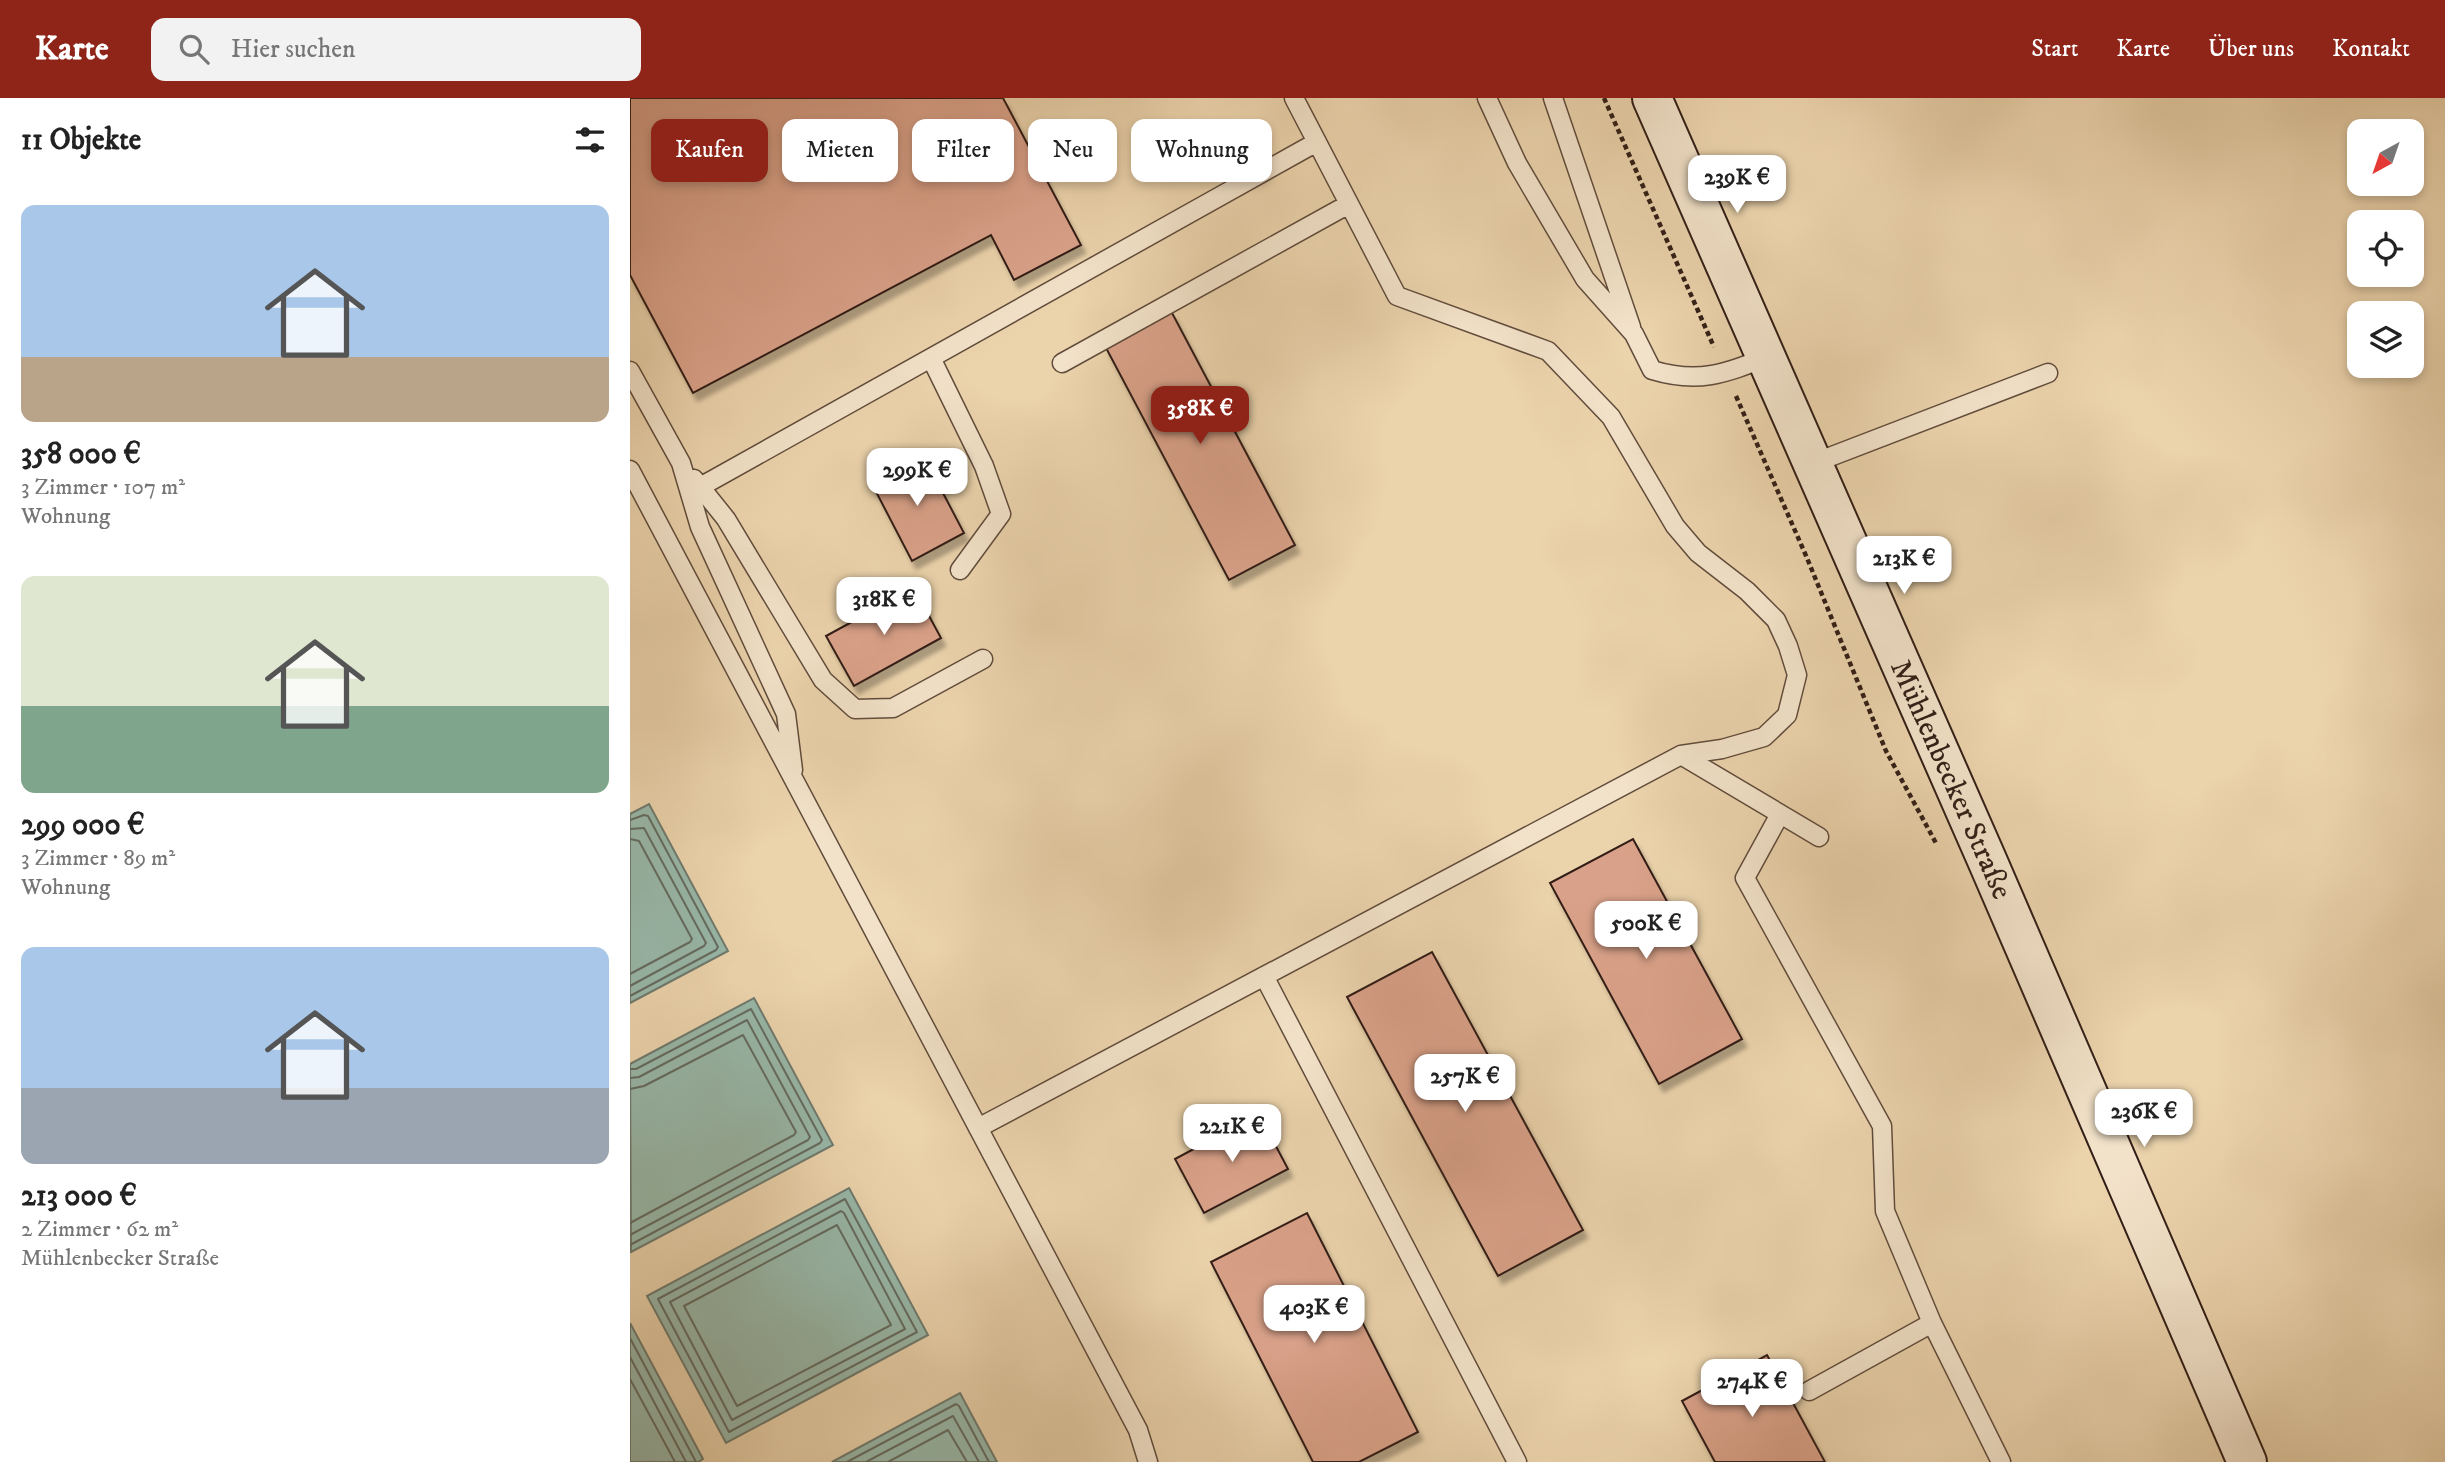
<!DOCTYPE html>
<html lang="de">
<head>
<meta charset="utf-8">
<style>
	:root { --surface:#fff; --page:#f2f2f2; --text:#222; --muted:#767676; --accent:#8f2418 }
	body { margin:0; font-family:"IM FELL DW Pica",serif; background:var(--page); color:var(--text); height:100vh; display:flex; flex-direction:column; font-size:26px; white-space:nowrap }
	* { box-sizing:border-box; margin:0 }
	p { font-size:23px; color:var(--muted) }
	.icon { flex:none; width:38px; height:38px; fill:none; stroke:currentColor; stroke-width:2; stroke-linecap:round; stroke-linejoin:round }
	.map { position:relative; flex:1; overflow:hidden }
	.drawer { display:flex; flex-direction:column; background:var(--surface); width:630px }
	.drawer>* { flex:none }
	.top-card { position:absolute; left:21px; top:21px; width:665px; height:63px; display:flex; gap:14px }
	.needle { width:46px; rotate:220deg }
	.fabs { position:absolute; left:1717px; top:21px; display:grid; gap:14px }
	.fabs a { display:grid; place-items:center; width:77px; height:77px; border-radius:14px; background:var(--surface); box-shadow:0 4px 10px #0003; font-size:35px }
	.price { position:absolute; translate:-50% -60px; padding:0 16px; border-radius:14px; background:#fff; color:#222; font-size:23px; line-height:46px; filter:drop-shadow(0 2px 4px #0008) }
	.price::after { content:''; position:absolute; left:50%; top:42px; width:21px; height:16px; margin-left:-10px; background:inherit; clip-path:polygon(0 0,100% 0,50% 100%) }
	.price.active { background:var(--accent); color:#fff }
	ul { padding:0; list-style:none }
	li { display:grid; align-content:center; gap:14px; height:371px; padding:0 21px }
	li span { display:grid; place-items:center; height:217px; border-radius:14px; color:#555 }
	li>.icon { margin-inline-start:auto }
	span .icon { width:126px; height:126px; fill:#fffc; stroke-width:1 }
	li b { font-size:30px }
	h2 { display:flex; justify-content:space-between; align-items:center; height:84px; padding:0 21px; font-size:30px }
	.tag { padding:0 24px; border-radius:14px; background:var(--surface); box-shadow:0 4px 10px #0003; font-size:24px; line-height:63px }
	.tag.active { background:var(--accent); color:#fff }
	header { display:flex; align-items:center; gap:42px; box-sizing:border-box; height:98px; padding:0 35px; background:var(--accent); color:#fff }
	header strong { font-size:33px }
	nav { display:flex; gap:38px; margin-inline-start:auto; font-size:24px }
	.search { width:490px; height:63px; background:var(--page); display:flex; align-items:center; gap:18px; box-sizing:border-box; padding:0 24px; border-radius:14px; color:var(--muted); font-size:26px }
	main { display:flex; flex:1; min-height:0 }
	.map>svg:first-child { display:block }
	.water { fill:#98b8a9; stroke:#707b6f; stroke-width:2 }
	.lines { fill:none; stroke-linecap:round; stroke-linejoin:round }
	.shore { stroke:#666c60; stroke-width:2 }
	.building { fill:#d9a189; stroke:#331f17; stroke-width:2; filter:url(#shadow) }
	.lane-casing { stroke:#614c3c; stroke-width:21 }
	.secondary-casing { stroke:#331f17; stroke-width:42 }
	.path { stroke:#331f17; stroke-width:4.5; stroke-dasharray:5 3.5; stroke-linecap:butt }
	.lane { stroke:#f2e2c9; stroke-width:18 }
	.secondary { stroke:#f2e2c9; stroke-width:38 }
	.labels { text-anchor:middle; stroke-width:6; stroke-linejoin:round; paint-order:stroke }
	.street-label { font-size:30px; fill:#331f17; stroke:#f2e2c9 }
</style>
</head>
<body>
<header>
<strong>Karte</strong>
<div class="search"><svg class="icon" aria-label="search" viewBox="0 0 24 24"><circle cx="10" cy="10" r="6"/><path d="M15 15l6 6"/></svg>Hier suchen</div>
<nav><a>Start</a><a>Karte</a><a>Über uns</a><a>Kontakt</a></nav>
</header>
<main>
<section class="drawer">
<h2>11 Objekte<svg class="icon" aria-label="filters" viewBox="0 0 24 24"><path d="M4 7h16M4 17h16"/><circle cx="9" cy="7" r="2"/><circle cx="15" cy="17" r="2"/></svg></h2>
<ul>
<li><span style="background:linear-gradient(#a9c7e8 70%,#b9a48a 0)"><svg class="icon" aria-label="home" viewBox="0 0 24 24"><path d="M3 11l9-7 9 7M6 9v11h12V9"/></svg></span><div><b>358 000 €</b><p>3 Zimmer · 107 m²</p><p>Wohnung</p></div></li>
<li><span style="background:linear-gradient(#dfe7d0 60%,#7fa58c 0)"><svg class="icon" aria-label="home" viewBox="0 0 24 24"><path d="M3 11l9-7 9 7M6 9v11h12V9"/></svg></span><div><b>299 000 €</b><p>3 Zimmer · 89 m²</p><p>Wohnung</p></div></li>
<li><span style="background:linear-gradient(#a9c7e8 65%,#9aa5b1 0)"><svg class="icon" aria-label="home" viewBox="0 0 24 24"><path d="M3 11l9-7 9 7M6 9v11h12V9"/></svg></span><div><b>213 000 €</b><p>2 Zimmer · 62 m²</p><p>Mühlenbecker Straße</p></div></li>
</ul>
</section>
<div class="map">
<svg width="1815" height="1364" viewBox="0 0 1815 1364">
	<defs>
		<filter id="shadow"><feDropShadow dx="4.5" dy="8" stdDeviation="2" flood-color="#0004"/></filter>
	</defs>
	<rect width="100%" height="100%" fill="#ebd3ac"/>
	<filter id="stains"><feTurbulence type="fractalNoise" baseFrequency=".00286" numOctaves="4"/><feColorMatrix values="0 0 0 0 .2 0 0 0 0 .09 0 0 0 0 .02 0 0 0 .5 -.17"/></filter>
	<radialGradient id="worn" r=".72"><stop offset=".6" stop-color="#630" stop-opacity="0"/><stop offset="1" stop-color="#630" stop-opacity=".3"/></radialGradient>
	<path class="water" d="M19 706 98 853 0 905V716Z
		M124 900 203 1047 1 1154 0 966Z
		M219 1090 298 1237 96 1345 17 1198Z
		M0 1225 73 1361 68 1364H0Z
		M330 1295 367 1364H202Z"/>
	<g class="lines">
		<path class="shore" d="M0 722 14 717 18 718 88 849 86 852 0 898
			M0 731 14 730 76 845 74 848 0 888
			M0 741 9 743 62 841 60 844 0 876
			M0 971H6L121 911 192 1042 190 1045 0 1147
			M0 980 9 979 117 922 180 1039 178 1042 0 1137
			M0 991 14 988 113 937 166 1034 164 1037 0 1125
			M215 1101 287 1234 99 1334 28 1201Z
			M211 1113 214 1115 275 1231 102 1322 40 1204Z
			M207 1127 261 1227 107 1308 54 1208Z
			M0 1240 66 1364
			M0 1259 56 1364
			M0 1281 45 1364
			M217 1364 326 1306 329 1308 359 1364
			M236 1364 323 1318 349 1364
			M258 1364 318 1332 337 1364"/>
	</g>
	<path class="building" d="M0 0H373L451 147 384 182 361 137 63 295 0 177Z
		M541 213 665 447 599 482 475 248Z
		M293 357 334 435 282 463 241 384Z
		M284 490 311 540 224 588 196 538Z
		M1003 741 1112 941 1029 986 920 785Z
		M802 854 953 1132 868 1178 717 899Z
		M629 1016 658 1071 574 1115 545 1061Z
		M677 1115 788 1334 729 1364H683L581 1164Z
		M1137 1257 1195 1364H1085L1052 1303Z"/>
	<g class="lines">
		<defs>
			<path id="lane" d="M857 0 887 65 955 181 1004 236 1022 272C1068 286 1094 276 1137 259
				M923 0 1001 229
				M301 260 354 368 371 416 330 472
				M432 265 719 106
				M0 273 51 365 70 429 156 616 163 672
				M1184 365 1418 275
				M0 372 508 1332 518 1364
				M64 381 96 421 193 582 225 611 263 610 353 561
				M70 389 687 44
				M1051 657 1189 739
				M1150 716 1115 780 1252 1028 1255 1113 1302 1225 1371 1364
				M634 878 887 1364
				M348 1030 1051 657 1092 651 1134 639 1157 617 1167 577 1158 548 1146 522 1117 493 1068 455 1045 428 981 319 918 253 767 198 664 0
				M1179 1293 1302 1225"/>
			<path id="secondary" d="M1022 0 1357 762 1617 1364"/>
		</defs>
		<use href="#lane" class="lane-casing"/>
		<use href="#secondary" class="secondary-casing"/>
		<path class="path" d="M974 0 1084 249
			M1106 298 1177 460 1256 653 1307 747"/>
		<use href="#lane" class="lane"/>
		<use href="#secondary" class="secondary"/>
	</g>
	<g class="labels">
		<g class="street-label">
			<text transform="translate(1322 681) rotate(66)" y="10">Mühlenbecker Straße</text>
		</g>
	</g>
	<rect width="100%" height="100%" filter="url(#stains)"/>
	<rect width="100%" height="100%" fill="url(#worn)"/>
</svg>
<div class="fabs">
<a><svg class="needle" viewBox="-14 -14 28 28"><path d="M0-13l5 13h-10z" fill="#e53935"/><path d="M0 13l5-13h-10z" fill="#767676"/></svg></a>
<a><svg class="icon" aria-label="locate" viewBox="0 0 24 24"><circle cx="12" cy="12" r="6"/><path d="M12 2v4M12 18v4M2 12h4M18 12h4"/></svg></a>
<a><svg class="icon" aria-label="layers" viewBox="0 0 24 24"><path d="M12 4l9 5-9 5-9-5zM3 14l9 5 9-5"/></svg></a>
</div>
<b class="price" style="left:1107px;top:117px">239K €</b>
<b class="price active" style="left:570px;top:348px">358K €</b>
<b class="price" style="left:287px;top:410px">299K €</b>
<b class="price" style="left:1274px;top:498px">213K €</b>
<b class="price" style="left:254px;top:539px">318K €</b>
<b class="price" style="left:1016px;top:863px">500K €</b>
<b class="price" style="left:835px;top:1016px">257K €</b>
<b class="price" style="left:1514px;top:1051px">236K €</b>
<b class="price" style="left:602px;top:1066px">221K €</b>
<b class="price" style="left:684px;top:1247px">403K €</b>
<b class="price" style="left:1122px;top:1321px">274K €</b>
<div class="top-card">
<a class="tag active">Kaufen</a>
<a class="tag">Mieten</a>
<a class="tag">Filter</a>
<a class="tag">Neu</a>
<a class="tag">Wohnung</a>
</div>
</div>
</main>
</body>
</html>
